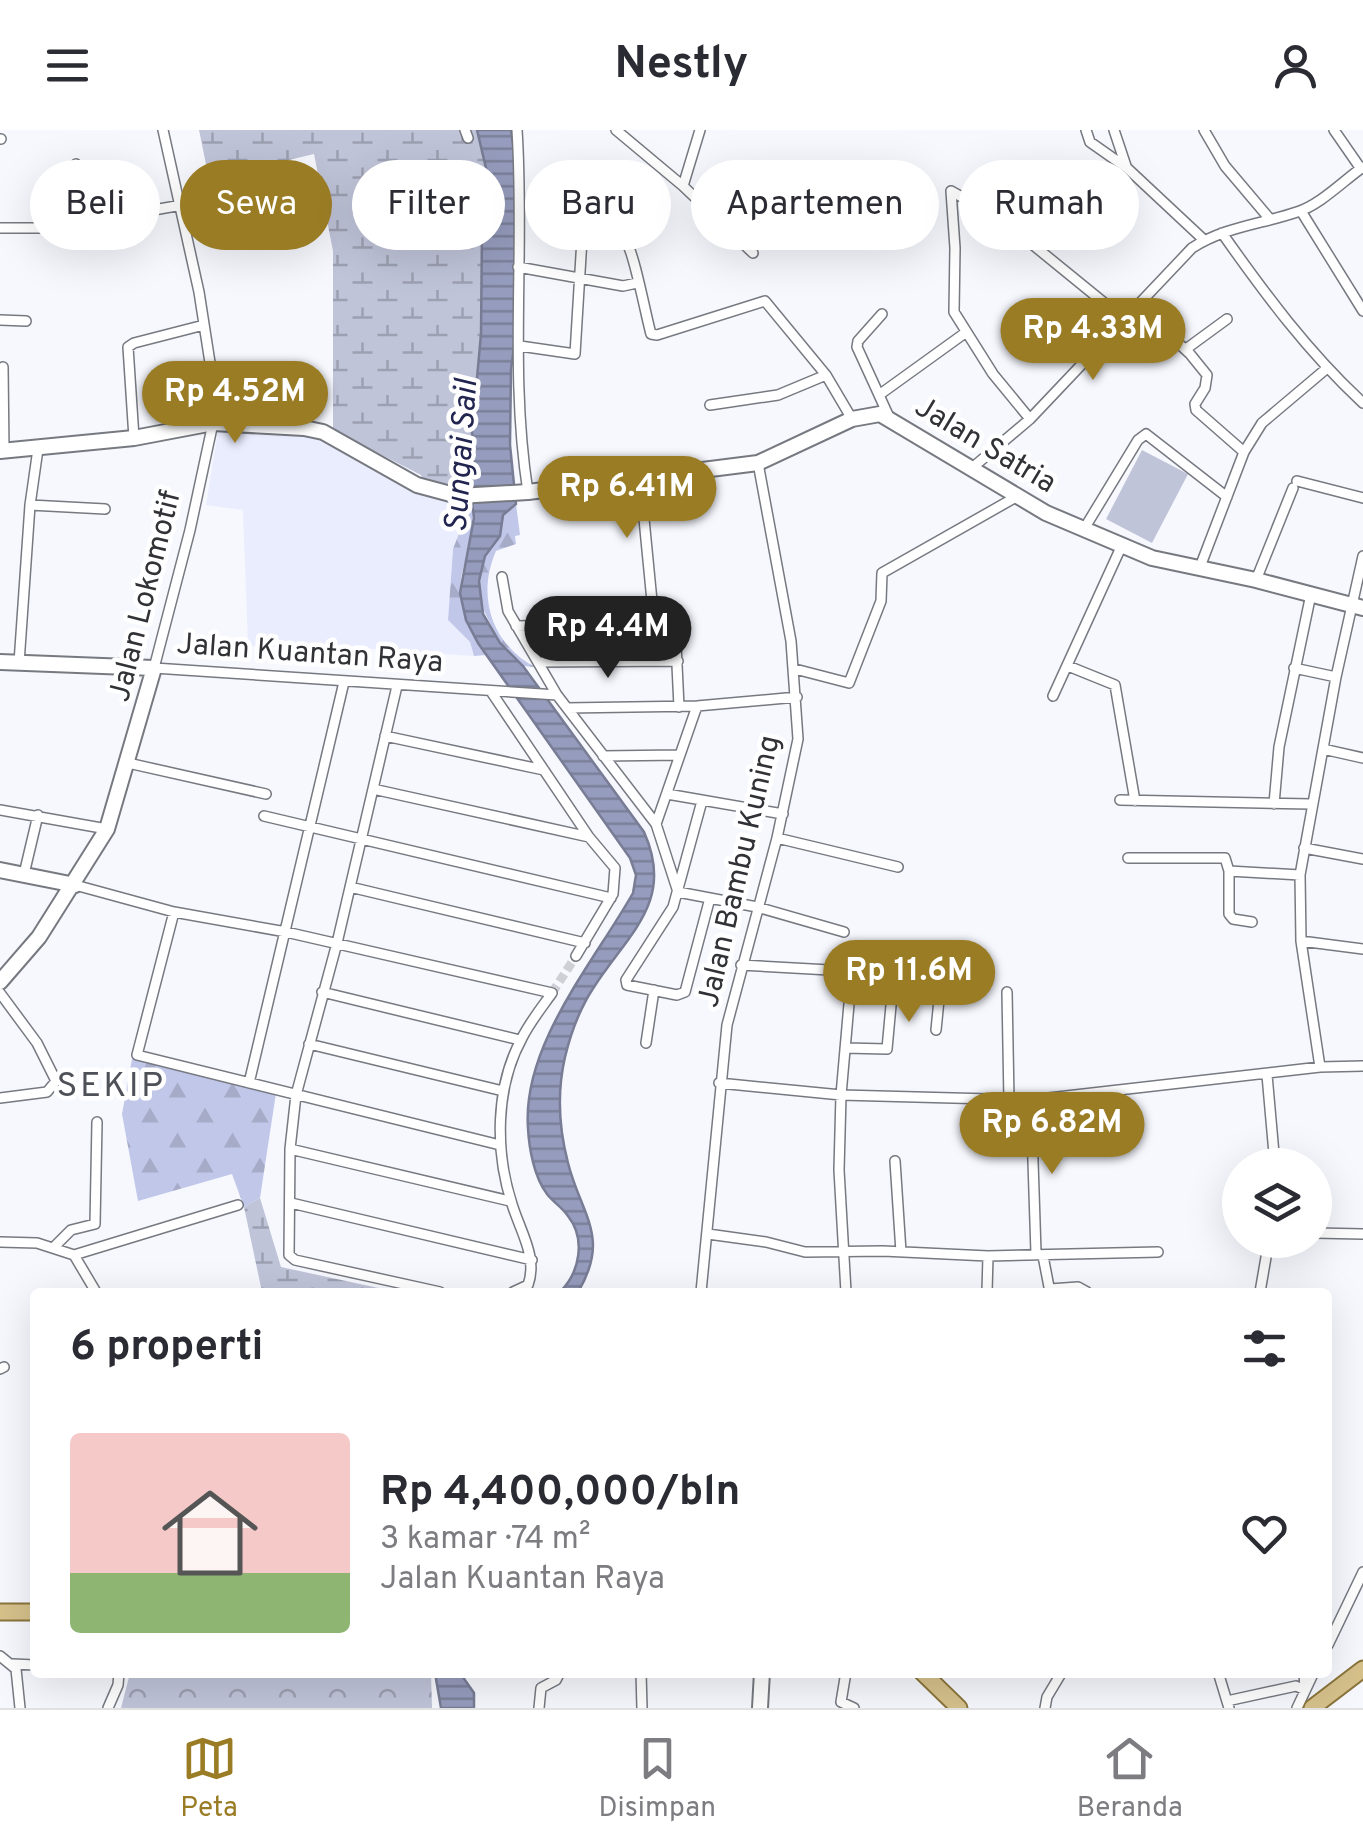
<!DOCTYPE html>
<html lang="id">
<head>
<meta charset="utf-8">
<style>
	:root { --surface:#fff; --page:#f2f2f3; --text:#2b2b33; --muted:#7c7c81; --line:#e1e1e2; --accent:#9a7c25 }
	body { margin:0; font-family:Overpass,sans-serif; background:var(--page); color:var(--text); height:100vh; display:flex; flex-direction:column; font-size:38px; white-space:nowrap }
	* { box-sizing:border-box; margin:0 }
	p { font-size:32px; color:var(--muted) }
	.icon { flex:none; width:55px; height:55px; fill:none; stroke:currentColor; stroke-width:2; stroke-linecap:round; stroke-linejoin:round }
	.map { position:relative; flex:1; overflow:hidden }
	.panel { position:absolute; left:30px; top:1158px; width:1302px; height:390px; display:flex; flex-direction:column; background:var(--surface); border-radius:10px; box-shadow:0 10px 40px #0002 }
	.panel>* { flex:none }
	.guide { position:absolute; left:30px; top:30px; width:1305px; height:90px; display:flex; gap:20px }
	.fabs { position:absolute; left:1222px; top:1018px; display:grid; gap:20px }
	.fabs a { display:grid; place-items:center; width:110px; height:110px; border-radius:50%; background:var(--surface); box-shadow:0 10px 40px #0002; font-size:50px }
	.price { position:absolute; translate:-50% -85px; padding:0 22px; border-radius:35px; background:var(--accent); color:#fff; font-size:32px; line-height:65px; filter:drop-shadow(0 2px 5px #0008) }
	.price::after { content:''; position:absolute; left:50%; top:60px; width:30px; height:22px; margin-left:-15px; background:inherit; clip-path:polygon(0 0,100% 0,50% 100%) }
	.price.active { background:#222; color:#fff }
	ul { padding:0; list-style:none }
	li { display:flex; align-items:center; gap:30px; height:250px; padding:0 40px }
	li span { display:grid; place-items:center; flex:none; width:280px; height:200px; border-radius:10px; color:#555 }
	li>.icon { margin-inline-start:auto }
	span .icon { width:120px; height:120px; fill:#fffc; stroke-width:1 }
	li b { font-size:42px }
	h2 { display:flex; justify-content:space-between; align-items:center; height:120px; padding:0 40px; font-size:42px }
	.tag { padding:0 35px; border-radius:45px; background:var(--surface); box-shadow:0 10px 40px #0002; font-size:35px; line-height:90px }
	.tag.active { background:var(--accent); color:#fff }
	header { display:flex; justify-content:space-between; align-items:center; height:130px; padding:0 40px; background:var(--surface); font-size:45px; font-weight:700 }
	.menu { display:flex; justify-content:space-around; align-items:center; height:140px; border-top:2px solid var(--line); background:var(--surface); font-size:28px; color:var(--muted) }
	.menu a { display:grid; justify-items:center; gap:5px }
	.menu .active { color:var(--accent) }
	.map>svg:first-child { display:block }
	.built { fill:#eaedfe }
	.forest { fill:url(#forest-firs) }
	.wetland { fill:url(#wetland-marsh) }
	.park { fill:url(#park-crowns) }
	.pitch { fill:#c0c4d9 }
	.water { fill:url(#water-rules); stroke:#787c94; stroke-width:2.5 }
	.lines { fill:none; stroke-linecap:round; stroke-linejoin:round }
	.street-tunnel { stroke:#cfd0d6; stroke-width:9; stroke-dasharray:9 4.5; stroke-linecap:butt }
	.street-casing { stroke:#777981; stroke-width:12 }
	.secondary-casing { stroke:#777981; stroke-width:18 }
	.primary-casing { stroke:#8a743b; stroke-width:19 }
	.street { stroke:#fff; stroke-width:9 }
	.secondary { stroke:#fff; stroke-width:14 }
	.primary { stroke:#d6c18b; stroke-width:15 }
	.labels { text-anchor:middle; stroke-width:9; stroke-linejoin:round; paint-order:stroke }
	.street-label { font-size:30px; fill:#313236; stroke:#fff }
	.water-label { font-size:32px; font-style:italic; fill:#212550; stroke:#fff }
	.quarter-label { font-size:35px; letter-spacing:2.5px; fill:#4f5159; stroke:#fff }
</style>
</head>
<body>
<header><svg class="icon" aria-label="menu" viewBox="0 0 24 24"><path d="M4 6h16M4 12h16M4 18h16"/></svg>Nestly<svg class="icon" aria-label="person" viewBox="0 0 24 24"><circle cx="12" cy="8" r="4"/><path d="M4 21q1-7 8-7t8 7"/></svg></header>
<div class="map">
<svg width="1363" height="1578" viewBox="0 0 1363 1578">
	<defs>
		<pattern id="forest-firs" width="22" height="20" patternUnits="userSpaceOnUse" patternTransform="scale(2.5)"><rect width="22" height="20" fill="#c1c7e9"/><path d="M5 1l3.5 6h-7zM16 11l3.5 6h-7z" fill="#a6abc8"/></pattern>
		<pattern id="wetland-marsh" width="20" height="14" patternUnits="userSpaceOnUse" patternTransform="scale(2.5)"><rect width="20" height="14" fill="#c0c4d9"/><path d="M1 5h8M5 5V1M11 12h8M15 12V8" fill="none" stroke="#9da0b1"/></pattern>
		<pattern id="park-crowns" width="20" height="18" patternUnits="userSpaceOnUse" patternTransform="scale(2.5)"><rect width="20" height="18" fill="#c0c4d9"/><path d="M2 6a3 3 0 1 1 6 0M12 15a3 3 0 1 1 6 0" fill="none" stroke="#9da0b1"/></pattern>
		<pattern id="water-rules" width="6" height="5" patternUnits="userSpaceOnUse" patternTransform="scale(2.5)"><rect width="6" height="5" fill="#969cbd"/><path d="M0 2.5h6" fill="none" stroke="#7b809a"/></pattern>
	</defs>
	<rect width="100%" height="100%" fill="#f6f8fe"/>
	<path class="built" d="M227 297 321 303 362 331 468 379 453 419 448 490 470 512 474 526 374 519 248 516 243 380 206 375 218 301Z"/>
	<path class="forest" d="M452 372 471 373C477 398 468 420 462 443 456 473 469 501 486 525L474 526 470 512 448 490 453 419 468 380Z
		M516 374 520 405 515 406 516 414 496 421C476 467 492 514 535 537L523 536 500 513 480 473 479 451 485 426 500 406 503 385Z
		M132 929 276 963 260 1068 244 1077 232 1044 138 1071 122 984Z"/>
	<path class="wetland" d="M199 0H477L490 55 485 65 482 98 481 204 472 303 475 319 470 356H447L423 350 421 345 333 300V121L314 24 209 49Z
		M260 1068 281 1137 397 1162H262L244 1077Z"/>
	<path class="park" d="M130 1543H431L432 1578H121Z"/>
	<path class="pitch" d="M1142 320 1188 344 1152 413 1106 389Z"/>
	<path class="water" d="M477 0H511L515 28 516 202 511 239 510 315 516 374 503 385 500 406 485 426 479 451 483 484 500 513 523 536 644 702C675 771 629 803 594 857 580 878 571 902 565 927 557 962 559 999 568 1033 581 1085 611 1107 578 1162H560C580 1142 586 1109 568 1086 562 1077 553 1072 547 1064 534 1047 529 1018 528 998 522 915 594 832 633 763L636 745 630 728 478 513 466 490 460 463 474 388 469 347 475 319 472 303 481 204 482 99 474 100 472 95 484 87 485 65 490 55Z
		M435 1543H460L474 1563V1578H441Z"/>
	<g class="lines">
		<path class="street-tunnel" d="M552 863 576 826"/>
		<defs>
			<path id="street" d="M163 0 199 162 211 239 213 293 190 400 154 538 557 565
				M465 0 468 8
				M517 0C525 121 509 243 528 362
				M616 0 683 56 753 123
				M1086 0 1090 12 1127 38 1204 110
				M1114 0 1126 36
				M1204 0 1225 36 1269 88
				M1334 0 1361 39
				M0 9H1
				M76 34 89 91
				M683 56 700 0
				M951 61 955 118 954 182 993 244 1030 289
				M951 61 1000 88 1124 189
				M1301 81 1363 181
				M0 98H51L182 75
				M1222 103C1265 164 1308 222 1363 273
				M740 111 775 80 746 42
				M518 137 623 156 637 153
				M1136 174 1189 223
				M1227 189 1186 219 1207 245 1205 258 1195 274 1196 280 1244 322
				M0 190 26 191
				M520 216 575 224 582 109 627 114C634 123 646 186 651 204L657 205 765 171 826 245 852 289
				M3 237 4 321
				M879 265 857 217 858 211 882 184
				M710 275 778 265 826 245
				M889 287 879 265 965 203
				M134 308 128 217 134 213 204 195
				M972 338 1030 289 1192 118C1224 97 1262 94 1297 82 1320 75 1343 51 1363 37
				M640 348 652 471
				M1297 351 1363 368
				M30 375 105 379
				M1084 399 1138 310 1146 304 1227 367
				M1200 437 1244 322 1262 293 1326 239
				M502 447 508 481 557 565 656 694 678 762
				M1256 450 1293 358
				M516 496 675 493 679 577
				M538 532 678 531
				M19 533 30 375 38 319
				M1068 536 1115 555 1135 671
				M1294 538 1336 547
				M795 539 849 553 881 471 882 443 1016 367
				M397 556 337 813 296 965 290 1019 289 1125 295 1130 440 1162
				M492 563 589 707 615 738 613 764 576 826
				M1053 566 1122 415
				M567 578 697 576 797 567
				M385 606 544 640
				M1323 619 1363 628
				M603 626 680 625
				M128 633 266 664
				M373 659 589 707
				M667 664 783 684
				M1120 670 1311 674
				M702 671 673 777 626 850 627 855 677 865 685 862 710 768
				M1274 674 1279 617 1311 464
				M0 680 107 699
				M264 686 611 768
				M656 694 697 576
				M777 708 898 737
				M1304 718 1363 729
				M1128 728H1225L1229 741 1300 745
				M1229 741V784L1233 789 1252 792
				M24 744 38 685
				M75 755 174 782 286 802 552 863C542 877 530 892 522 908 495 957 495 1022 512 1074 520 1101 538 1127 528 1155L513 1162
				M350 757 585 813
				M678 762 757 777 844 802
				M174 782 137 925 500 1015
				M1301 811 1363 819
				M741 835 937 846 941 850 936 900
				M322 862 520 910
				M1007 862 1009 970
				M0 863 37 913 56 951 47 962 0 968
				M646 913 654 860
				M309 914 503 961
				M845 918 887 919 894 843
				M1320 937 1301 811 1300 745 1336 547 1363 426
				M1267 945 1275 1035
				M249 953 344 552
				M719 953 841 965 1031 970 1320 937 1363 936
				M1031 970 1036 1123
				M290 1019 510 1071
				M895 1031 901 1122
				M291 1073 532 1130
				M1315 1103 1363 1104
				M708 1104 766 1112 805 1122 883 1121 988 1126 1158 1122
				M0 1112 37 1113 74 1125 96 1162
				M55 1116 71 1100 95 1094 97 992
				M74 1125 238 1075
				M1043 1126 1050 1162
				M1050 1159 1078 1157 1087 1162
				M701 1162 727 895 777 708 798 609 791 511 758 333
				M846 1162 839 1040 841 965 852 840
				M987 1162 988 1126
				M1260 1162 1269 1110
				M0 1239 4 1237
				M1328 1515 1363 1442
				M0 1526 16 1539 20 1578
				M13 1534 35 1535
				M641 1542 642 1578
				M846 1542 841 1572 854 1578
				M1218 1542 1229 1578
				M1227 1571 1296 1556 1305 1560 1304 1542
				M108 1578 118 1555 119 1542
				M539 1578 541 1558 556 1550 560 1542
				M1045 1578 1047 1567 1062 1542
				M1297 1578 1314 1542"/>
			<path id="secondary" d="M0 321 134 308 213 293 304 298 323 302 417 355 458 366 528 362 758 333 852 289 880 284 1046 383 1152 428 1256 450 1363 478
				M0 532 154 538 107 699 39 807 0 852
				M0 740 75 755
				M760 1578 762 1542"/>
			<path id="primary" d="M0 1482H35
				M922 1542 959 1578
				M1312 1578 1363 1539"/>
		</defs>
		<use href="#street" class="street-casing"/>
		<use href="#secondary" class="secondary-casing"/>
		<use href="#primary" class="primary-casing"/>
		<use href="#street" class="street"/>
		<use href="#secondary" class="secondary"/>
		<use href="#primary" class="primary"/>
	</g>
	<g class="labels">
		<g class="street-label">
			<text transform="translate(986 314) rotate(31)" y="10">Jalan Satria</text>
			<text transform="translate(144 466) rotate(-76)" y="10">Jalan Lokomotif</text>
			<text transform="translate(310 522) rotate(4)" y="10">Jalan Kuantan Raya</text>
			<text transform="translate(738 741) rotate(-77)" y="10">Jalan Bambu Kuning</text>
		</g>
		<g class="water-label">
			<text transform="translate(460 326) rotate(-86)" y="11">Sungai Sail</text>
		</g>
		<g class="quarter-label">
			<text x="111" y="966">SEKIP</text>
		</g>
	</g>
</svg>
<div class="fabs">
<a><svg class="icon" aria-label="layers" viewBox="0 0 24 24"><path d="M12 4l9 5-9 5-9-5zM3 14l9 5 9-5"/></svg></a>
</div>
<b class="price" style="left:1093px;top:253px">Rp 4.33M</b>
<b class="price" style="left:235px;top:316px">Rp 4.52M</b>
<b class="price" style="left:627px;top:411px">Rp 6.41M</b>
<b class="price active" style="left:608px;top:551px">Rp 4.4M</b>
<b class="price" style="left:909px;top:895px">Rp 11.6M</b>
<b class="price" style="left:1052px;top:1047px">Rp 6.82M</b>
<div class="guide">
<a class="tag">Beli</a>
<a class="tag active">Sewa</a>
<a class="tag">Filter</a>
<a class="tag">Baru</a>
<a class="tag">Apartemen</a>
<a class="tag">Rumah</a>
</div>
<section class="panel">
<h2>6 properti<svg class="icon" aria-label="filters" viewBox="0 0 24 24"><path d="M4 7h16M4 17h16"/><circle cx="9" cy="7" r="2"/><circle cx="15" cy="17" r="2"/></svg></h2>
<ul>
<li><span style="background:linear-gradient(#f6c9c9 70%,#8fb573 0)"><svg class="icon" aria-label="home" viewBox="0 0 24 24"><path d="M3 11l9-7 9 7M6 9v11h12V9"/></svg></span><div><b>Rp 4,400,000/bln</b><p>3 kamar · 74 m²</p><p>Jalan Kuantan Raya</p></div><svg class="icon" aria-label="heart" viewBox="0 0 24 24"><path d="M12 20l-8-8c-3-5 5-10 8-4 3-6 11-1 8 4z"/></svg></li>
</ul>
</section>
</div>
<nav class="menu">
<a class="active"><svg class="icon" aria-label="map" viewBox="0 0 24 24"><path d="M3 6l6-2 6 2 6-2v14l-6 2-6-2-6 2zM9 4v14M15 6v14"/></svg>Peta</a>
<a><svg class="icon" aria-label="saved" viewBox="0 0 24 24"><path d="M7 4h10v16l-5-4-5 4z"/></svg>Disimpan</a>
<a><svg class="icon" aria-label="home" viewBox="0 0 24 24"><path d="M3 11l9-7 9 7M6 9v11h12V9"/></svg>Beranda</a>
</nav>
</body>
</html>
